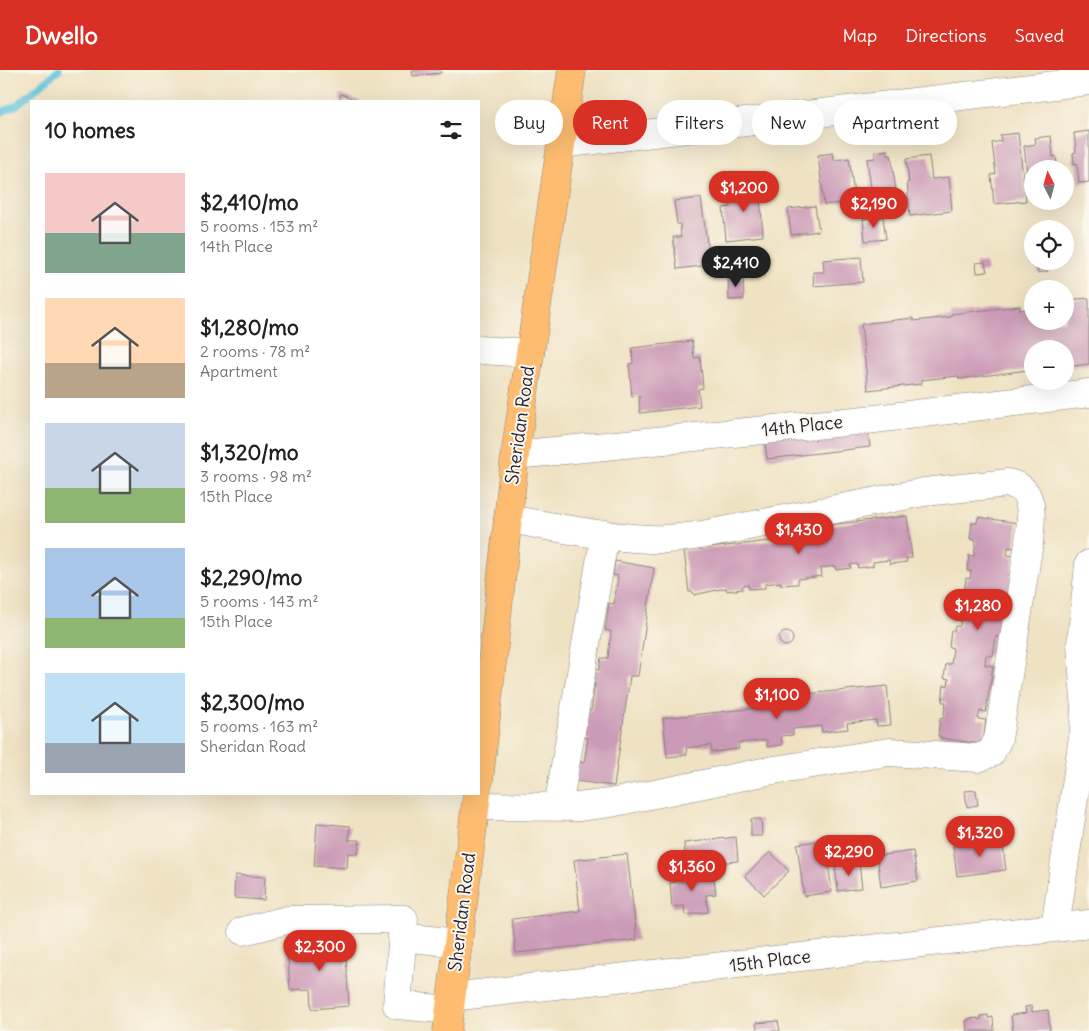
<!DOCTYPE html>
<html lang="en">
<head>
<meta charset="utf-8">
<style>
	:root { --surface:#fff; --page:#f6f6f6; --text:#202124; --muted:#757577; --accent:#d93025 }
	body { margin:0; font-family:Delius,sans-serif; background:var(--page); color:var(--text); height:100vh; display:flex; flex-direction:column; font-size:19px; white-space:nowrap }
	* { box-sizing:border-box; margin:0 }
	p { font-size:16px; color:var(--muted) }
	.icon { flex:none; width:28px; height:28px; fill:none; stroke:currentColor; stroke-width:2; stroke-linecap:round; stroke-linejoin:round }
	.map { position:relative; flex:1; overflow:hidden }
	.details { position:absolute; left:30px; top:30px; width:450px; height:695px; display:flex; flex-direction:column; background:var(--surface); border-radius:0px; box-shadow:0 5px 20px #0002 }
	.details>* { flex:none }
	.hud { position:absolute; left:495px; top:30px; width:475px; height:45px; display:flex; gap:10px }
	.needle { width:32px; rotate:354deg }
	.controls { position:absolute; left:1024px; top:90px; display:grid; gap:10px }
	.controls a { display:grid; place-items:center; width:50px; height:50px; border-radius:50%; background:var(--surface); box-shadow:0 5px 20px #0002; font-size:25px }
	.price { position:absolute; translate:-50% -42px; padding:0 11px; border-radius:18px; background:var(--accent); color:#fff; font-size:16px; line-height:32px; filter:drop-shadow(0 1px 2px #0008) }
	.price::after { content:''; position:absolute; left:50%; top:30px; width:15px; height:11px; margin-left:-8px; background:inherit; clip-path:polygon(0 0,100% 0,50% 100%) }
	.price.selected { background:#222; color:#fff }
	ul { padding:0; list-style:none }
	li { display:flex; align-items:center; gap:15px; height:125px; padding:0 15px }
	li span { display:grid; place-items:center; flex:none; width:140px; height:100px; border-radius:0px; color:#555 }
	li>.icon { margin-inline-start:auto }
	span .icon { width:60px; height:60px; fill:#fffc; stroke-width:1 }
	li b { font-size:21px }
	h2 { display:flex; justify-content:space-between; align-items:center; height:60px; padding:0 15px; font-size:21px }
	.chip { padding:0 18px; border-radius:22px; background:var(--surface); box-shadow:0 5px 20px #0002; font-size:18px; line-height:45px }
	.chip.selected { background:var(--accent); color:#fff }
	header { display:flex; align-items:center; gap:30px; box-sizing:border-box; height:70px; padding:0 25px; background:var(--accent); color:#fff }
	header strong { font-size:24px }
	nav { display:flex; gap:28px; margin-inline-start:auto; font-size:18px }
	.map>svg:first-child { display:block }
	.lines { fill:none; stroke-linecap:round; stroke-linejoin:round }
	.stream { stroke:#60c4de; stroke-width:7 }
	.building { fill:#cb9ab6 }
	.minor-casing { stroke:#88827e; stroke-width:29 }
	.major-casing { stroke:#88827e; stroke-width:29 }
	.minor { stroke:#fff; stroke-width:28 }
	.major { stroke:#fdbc70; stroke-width:28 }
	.labels { text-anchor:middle; stroke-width:4; stroke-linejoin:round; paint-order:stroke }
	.street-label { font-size:18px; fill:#22223b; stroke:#fbf7ec }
</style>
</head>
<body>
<header>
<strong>Dwello</strong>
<nav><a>Map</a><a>Directions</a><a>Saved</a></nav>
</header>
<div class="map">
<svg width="1089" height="961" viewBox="0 0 1089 961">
	<rect width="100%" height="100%" fill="#fbf7ec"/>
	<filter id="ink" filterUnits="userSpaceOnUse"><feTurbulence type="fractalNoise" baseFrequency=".02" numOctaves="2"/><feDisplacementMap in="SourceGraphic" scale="10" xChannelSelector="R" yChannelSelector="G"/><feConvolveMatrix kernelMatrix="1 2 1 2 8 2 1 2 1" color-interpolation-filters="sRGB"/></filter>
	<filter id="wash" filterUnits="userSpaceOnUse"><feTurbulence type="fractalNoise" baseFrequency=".0096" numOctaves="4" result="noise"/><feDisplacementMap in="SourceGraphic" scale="20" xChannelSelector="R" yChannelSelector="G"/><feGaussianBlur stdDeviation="1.12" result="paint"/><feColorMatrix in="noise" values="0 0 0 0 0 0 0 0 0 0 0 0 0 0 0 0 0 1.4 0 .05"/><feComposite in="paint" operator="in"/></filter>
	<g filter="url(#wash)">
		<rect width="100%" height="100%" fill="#efe2c2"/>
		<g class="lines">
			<path class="stream" d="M0 43 17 35 59 0"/>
		</g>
		<g id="blocks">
			<path class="building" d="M412 0H440L441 3 413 6Z
				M341 24 360 31H339Z
				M1089 61V112L1079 113 1077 93 1074 94 1073 83 1076 82 1074 63Z
				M1018 63 1026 131 994 134 991 105 996 104 992 73 1001 71 1000 65Z
				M1051 66 1053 87 1056 86 1057 95H1055V99H1032V120H1029L1024 76 1036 74 1035 68Z
				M888 80V85H891L897 129 873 132 867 89 875 88V82Z
				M833 83 834 90 849 88 855 131 824 135 818 85Z
				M929 86 932 109 949 107 952 141 910 146 907 112H909L906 89Z
				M759 111 763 166 726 170 723 138 731 137 730 124H738L737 113Z
				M701 128 710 195 677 199 673 167H681L680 154H677L674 131Z
				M815 136 819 161 791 165 788 139Z
				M883 147 886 169 865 171 863 149Z
				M861 187 863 212 814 216 813 202H824L823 190Z
				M985 192 987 202 977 203 976 193Z
				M1047 193 1048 201 1038 203 1037 194Z
				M728 207H743L744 229 729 230Z
				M1089 228V294L1065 297V279H1032V297L1028 298V300L959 309 958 306 921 310V314L868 320 861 254 913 248V251L951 247V244L1020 236V240L1032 238V251H1065V230Z
				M692 271 694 288 700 287 703 318 698 319 700 336 640 343 639 326 632 327 629 294 633 293 632 278Z
				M867 352 870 377 767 389 764 365Z
				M907 446 912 488H906L907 492 890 494 889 490 873 492V496L858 498 857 494 850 495 851 498 836 500 835 496 821 498 822 506 798 509V514L781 515V512L765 514V518L749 519V515L742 516 743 519 727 521 726 518 694 525 693 522H689L684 481 795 468 794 459Z
				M978 447 1018 453 1015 478 1008 477 1007 485 1014 486 1008 532 1001 531 1000 541 1009 542 1005 568 996 566 993 586 986 585 985 595 993 596 986 642 980 641 978 649 986 650 983 672 981 671V674L941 668V666H938L940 648 943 649 946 632H942L944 615 948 616 949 609 944 608 946 594H951L953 578 949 577 951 560 954 561 955 556H960L962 539 965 540 967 523H964L966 508 970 509 971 501H967L969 485 974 486 976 470 970 469 972 452 977 453Z
				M615 491 654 498 638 606H630L614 716 575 711 578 692 584 693 588 668 582 667 585 640 591 641 595 614 589 613 591 599 599 600 601 588H608L611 561 605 560 609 533 614 534 618 506 613 505Z
				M779 569a7 7 0 1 1 14 0a7 7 0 1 1-14 0Z
				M887 616 891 655 877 656 876 650 847 653 848 659 822 662 821 656 793 659V665L781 666 782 675 767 677V670L738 673 739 679 712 682 711 675 686 678 687 685 667 687 663 648 776 636 775 627Z
				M976 720 978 735 967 737 965 721Z
				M751 749H761L762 766H751Z
				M317 753 350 756 349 770H360L358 784 348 783 347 798 314 796Z
				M736 767 738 791 686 796 684 773Z
				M1002 769 1006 800 957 806 953 776 985 773V770Z
				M825 770 832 822 804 826 797 774Z
				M913 781 918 811 881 817 877 786Z
				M770 782 789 801 764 825 745 806Z
				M627 784 637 870 516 883 512 849 580 841 574 790Z
				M859 793 862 818 838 821 835 796Z
				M703 800 704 809 714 808 716 824 706 825 708 842 685 845 684 836 672 837 670 813 682 812 681 802Z
				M235 805 265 807 264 830 234 828Z
				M345 869 349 936 312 939 311 919 290 920 287 874Z
				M1032 936V942L1048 940 1050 961H1013L1011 945 1026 943 1025 937Z
				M988 945V948L993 947 994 961H967L966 951H968V949L978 948V950L981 949V946Z
				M778 951 780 961H757L756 953Z"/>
		</g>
	</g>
	<g filter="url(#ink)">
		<use href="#blocks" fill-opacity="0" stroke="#88827e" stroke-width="1"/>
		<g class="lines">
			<defs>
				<path id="minor" d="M561 74 1089 11
					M479 280 530 283
					M515 385 875 349 1089 323
					M476 736 578 737 610 733 768 701 889 682 978 688 991 683 998 669 1029 473C1030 456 1036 428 1019 417 1016 415 1011 414 1008 413L924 422 707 464C688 467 669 470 650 469 602 467 555 457 508 449
					M558 737 605 464
					M1055 858 1084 660 1085 631 1081 574 1089 494
					M243 861 287 850 404 849 397 935 450 940
					M402 867 458 873
					M451 927 1089 854"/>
				<path id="major" d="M479 711 515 385 572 0
					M447 961 477 724"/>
			</defs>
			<use href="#minor" class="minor-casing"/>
			<use href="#major" class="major-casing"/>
			<use href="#minor" class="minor"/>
			<use href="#major" class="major"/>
		</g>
	</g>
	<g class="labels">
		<g class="street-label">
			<text transform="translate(520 355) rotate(-82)" y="6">Sheridan Road</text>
			<text transform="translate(802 356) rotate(-6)" y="6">14th Place</text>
			<text transform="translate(462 842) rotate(-83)" y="6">Sheridan Road</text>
			<text transform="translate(770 891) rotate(-7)" y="6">15th Place</text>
		</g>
	</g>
</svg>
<div class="controls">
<a><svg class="needle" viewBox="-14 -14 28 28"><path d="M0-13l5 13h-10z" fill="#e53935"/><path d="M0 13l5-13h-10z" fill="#757577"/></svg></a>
<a><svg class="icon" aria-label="locate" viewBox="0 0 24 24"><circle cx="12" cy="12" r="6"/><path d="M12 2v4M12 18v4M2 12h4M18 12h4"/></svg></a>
<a>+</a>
<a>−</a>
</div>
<b class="price" style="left:744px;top:143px">$1,200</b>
<b class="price" style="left:874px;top:159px">$2,190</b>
<b class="price selected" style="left:736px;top:218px">$2,410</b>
<b class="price" style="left:799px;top:485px">$1,430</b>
<b class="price" style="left:978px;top:561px">$1,280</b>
<b class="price" style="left:777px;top:650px">$1,100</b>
<b class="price" style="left:980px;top:788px">$1,320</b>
<b class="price" style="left:849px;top:807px">$2,290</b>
<b class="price" style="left:692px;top:822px">$1,360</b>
<b class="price" style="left:320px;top:902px">$2,300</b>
<div class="hud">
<a class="chip">Buy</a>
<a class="chip selected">Rent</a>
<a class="chip">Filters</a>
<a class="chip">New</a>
<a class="chip">Apartment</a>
</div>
<section class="details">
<h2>10 homes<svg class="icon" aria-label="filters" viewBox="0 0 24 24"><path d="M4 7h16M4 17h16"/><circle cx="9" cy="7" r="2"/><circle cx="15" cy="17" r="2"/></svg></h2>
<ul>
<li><span style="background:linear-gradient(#f6c9c9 60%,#7fa58c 0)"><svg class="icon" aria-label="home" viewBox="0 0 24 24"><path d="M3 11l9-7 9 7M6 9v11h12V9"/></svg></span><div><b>$2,410/mo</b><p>5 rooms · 153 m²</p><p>14th Place</p></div></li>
<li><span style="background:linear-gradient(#ffd9b3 65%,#b9a48a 0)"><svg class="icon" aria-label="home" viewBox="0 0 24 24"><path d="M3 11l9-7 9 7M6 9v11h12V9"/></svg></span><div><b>$1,280/mo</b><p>2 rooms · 78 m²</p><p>Apartment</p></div></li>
<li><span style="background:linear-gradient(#c9d6e8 65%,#8fb573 0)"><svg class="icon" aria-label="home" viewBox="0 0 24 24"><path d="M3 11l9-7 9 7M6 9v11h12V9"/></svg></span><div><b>$1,320/mo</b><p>3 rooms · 98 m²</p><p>15th Place</p></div></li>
<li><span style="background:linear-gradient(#a9c7e8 70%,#8fb573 0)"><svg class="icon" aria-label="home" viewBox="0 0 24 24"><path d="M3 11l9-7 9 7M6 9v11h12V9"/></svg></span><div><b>$2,290/mo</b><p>5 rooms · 143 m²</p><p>15th Place</p></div></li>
<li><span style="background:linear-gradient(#bfe0f5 70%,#9aa5b1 0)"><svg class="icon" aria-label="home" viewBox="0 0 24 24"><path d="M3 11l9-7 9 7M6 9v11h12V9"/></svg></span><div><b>$2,300/mo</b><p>5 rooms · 163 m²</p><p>Sheridan Road</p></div></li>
</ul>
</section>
</div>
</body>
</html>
